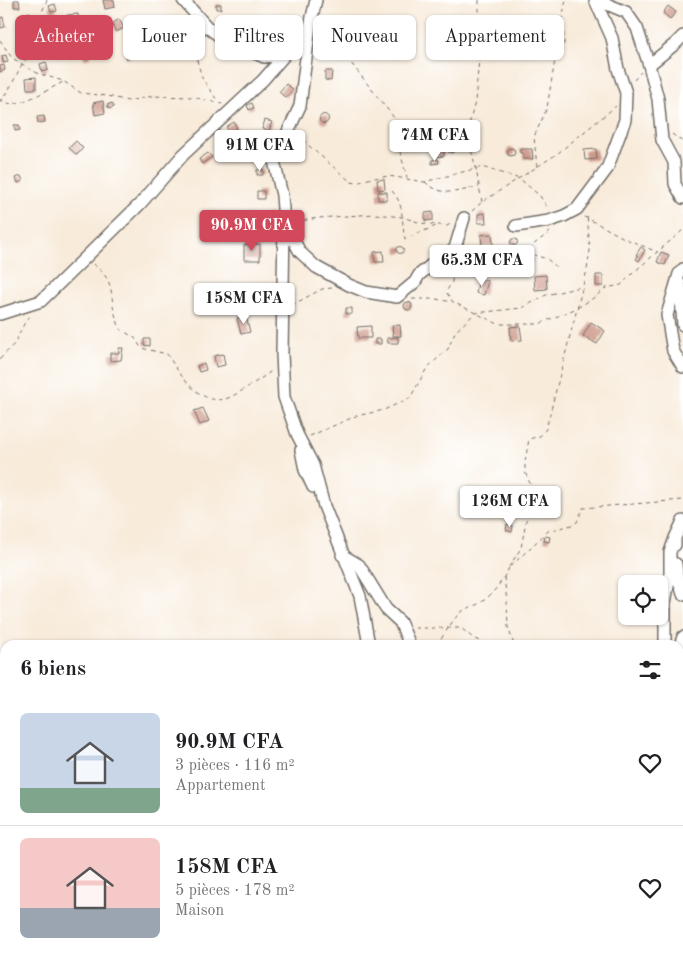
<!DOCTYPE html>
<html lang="fr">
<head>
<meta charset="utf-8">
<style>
	:root { --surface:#fff; --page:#f6f6f6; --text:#202124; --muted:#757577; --line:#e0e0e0; --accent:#d1495b }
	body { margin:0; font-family:"Old Standard TT",serif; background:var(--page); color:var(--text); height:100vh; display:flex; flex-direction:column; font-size:19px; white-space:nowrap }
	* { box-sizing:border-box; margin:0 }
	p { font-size:16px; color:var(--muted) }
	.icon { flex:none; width:28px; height:28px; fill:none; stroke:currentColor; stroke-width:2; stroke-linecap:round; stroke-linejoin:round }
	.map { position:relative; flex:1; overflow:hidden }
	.side { position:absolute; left:0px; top:640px; width:684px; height:320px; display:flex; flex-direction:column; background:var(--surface); border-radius:15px 15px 0 0; box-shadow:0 1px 4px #0004 }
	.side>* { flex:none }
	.guide { position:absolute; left:15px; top:15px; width:654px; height:45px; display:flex; gap:10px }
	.fabs { position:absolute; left:618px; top:575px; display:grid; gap:10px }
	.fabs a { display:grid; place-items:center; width:50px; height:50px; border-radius:8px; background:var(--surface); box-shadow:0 1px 4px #0004; font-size:25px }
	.price { position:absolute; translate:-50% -42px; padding:0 11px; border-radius:5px; background:#fff; color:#222; font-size:16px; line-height:32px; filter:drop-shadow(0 1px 2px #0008) }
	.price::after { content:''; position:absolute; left:50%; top:30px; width:15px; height:11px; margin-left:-8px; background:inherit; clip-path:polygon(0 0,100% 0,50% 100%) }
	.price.active { background:var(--accent); color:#fff }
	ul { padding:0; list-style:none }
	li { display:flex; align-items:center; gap:15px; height:125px; padding:0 20px }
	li+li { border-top:1px solid var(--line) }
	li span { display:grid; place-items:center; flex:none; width:140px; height:100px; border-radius:8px; color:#555 }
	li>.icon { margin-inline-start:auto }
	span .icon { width:60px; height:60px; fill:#fffc; stroke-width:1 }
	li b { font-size:21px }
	h2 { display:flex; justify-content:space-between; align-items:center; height:60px; padding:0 20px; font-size:21px }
	.pill { padding:0 18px; border-radius:8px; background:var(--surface); box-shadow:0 1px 4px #0004; font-size:18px; line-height:45px }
	.pill.active { background:var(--accent); color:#fff }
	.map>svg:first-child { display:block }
	.building { fill:#cf9a8b }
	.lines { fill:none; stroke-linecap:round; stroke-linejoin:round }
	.minor-casing { stroke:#736e68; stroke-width:14 }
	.path { stroke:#736e68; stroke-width:1; stroke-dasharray:4 4; stroke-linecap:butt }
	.minor { stroke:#fff; stroke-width:11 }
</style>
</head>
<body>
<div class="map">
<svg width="683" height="960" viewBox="0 0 683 960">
	<rect width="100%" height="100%" fill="#fff"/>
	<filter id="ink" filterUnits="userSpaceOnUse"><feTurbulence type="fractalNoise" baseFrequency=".02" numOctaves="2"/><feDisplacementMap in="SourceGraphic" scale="10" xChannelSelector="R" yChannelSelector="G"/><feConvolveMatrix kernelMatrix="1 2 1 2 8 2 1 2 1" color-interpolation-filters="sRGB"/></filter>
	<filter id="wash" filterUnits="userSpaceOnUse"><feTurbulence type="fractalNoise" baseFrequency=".0096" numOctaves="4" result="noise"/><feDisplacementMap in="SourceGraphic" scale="20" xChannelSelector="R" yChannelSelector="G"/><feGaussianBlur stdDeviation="1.12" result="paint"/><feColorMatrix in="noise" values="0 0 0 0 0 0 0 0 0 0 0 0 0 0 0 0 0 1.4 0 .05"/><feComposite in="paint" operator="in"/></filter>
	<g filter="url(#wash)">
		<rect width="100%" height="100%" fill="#f8ebda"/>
		<g id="blocks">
			<path class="building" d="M14 0H19L20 7H14Z
				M103 0H114L115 7 105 9Z
				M55 4 57 11 51 12 49 6Z
				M216 4H221V9H216Z
				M668 6 676 12 670 19 663 13Z
				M30 12 31 18 25 20 24 14Z
				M78 14 79 24 68 26 67 15Z
				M3 17 5 27 0 28V18Z
				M119 19 124 28 116 32 112 24Z
				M109 22 112 28 107 31 104 25Z
				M28 37 32 49 23 52 19 40Z
				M89 51 90 58 84 59 83 52Z
				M130 51 132 56 127 59 125 53Z
				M6 55 8 62 3 63 2 56Z
				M46 62 48 70 42 72 40 64Z
				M4 65 5 70 0 72V66Z
				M325 71H332L331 81 325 80Z
				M36 77V89H27L26 78Z
				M286 84 293 89 286 98 279 92Z
				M103 101 105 113 95 115 93 103Z
				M112 103 114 107 109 109 107 105Z
				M252 103 254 108 249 110 247 105Z
				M319.5 119a4.5 4.5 0 1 1 9 0a4.5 4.5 0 1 1-9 0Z
				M44 116 45 122 38 123 37 117Z
				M265 120 272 122 269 131 262 129Z
				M234 122 237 128 230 132 226 127Z
				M14 125H19L20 130 15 131Z
				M76 141 83 148 77 155 69 148Z
				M235 145 236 155 227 156 226 146Z
				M448 150a3 3 0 1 1 6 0a3 3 0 1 1-6 0Z
				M434 148H444V156L434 157Z
				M507 152a4 4 0 1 1 8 0a4 4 0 1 1-8 0Z
				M520 149H532L533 159H523V153H520Z
				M596 149 597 159 585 160 584 150Z
				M208 153 212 157 202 164 199 159Z
				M438 159 439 163 432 164V160Z
				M263 169V175H257V170Z
				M21 176 23 181 18 183 16 178Z
				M384 179 385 189 378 190 377 180Z
				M257 191H264V199H257Z
				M378 192H387V200H378Z
				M433 212V220L425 221V213Z
				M485 213 486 223H478V214Z
				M264 218a4 4 0 1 1 8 0a4 4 0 1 1-8 0Z
				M241 215H252L253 221 241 222Z
				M257 234a3 3 0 1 1 6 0a3 3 0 1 1-6 0Z
				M492 234 493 245 482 247 481 235Z
				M510.5 242a3.5 3.5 0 1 1 7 0a3.5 3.5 0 1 1-7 0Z
				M260 244V260H244V245Z
				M396.5 250a3.5 3.5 0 1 1 7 0a3.5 3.5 0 1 1-7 0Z
				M641 247 645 250 639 261 636 259 638 256 636 255Z
				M383 251 384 262H375L374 252Z
				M661 252 669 255 665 265 657 262Z
				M531 255 533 261 528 263 526 257Z
				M546 275 547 289 535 290 534 276Z
				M596 275H603V286H596Z
				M479 279 488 281 484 295 476 293Z
				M404 306a4 4 0 1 1 8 0a4 4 0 1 1-8 0Z
				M346 308H352V314H346Z
				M246 316 250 332 241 334 237 318Z
				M591 322 605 331 597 344 583 336Z
				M400 325 401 336H393L392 326Z
				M371 326V338H358L357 327Z
				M520 326 522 340 511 341 510 327Z
				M398 337V343H388L387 338Z
				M144 339H150V346L144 345Z
				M375 339H381V344H375Z
				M119 348H123L121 360 110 361V353H119Z
				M223 354 225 365 216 367 214 356Z
				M204 363 206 370 199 372 197 366Z
				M203 408 209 421 200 425 194 411Z
				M507 524 513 526 512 532 506 530Z
				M545 536 550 537 549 542 544 541Z
				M476 955 485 956 484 960H474Z
				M637 955H644L645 960H638Z"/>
		</g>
	</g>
	<g filter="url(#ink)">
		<use href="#blocks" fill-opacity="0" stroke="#736e68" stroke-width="1"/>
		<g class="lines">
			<defs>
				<path id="minor" d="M183 0 207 27 225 40 264 57 285 54
					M597 0 626 12 637 28 649 65 658 99 662 140 674 162 675 184 683 198
					M310 26 300 106 274 161 282 195 284 223 282 354 284 397 297 434 313 465 324 506 360 596 369 645
					M649 65 675 44 683 36
					M284 223 300 252 316 267 349 285 366 292 397 297 415 282 419 275 436 261 449 254 455 248 464 218
					M516 226 549 221 564 216 577 209 607 169 625 120 626 93 618 69 612 38 595 0
					M683 269 679 274 667 315 673 351 683 367
					M680 284 683 325
					M0 314 41 301 85 258 140 204 183 155 263 80 310 26 316 0
					M301 450 305 470 313 487
					M675 545V538L683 521
					M342 555 359 565 386 609 400 622 410 645
					M676 564 677 575 683 594
					M665 645V603L670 575V552L675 538
					M679 647 683 637
					M679 755 683 770
					M679 825 681 841 679 847
					M444 955 446 960
					M660 955V960"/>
			</defs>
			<use href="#minor" class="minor-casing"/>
			<path class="path" d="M479 0V59L475 102 470 121V145L476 169 482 202
				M188 21 195 53 202 78 219 103
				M320 31 339 40 351 63 395 119 398 125V145L407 177
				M0 40 12 58 37 73 63 81 81 93 108 96 128 101 153 96 193 97 222 104
				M634 80 641 72
				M0 99C2 100 4 102 7 103 20 107 51 88 63 82
				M0 102 11 86 22 64 37 47 39 19 47 0
				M298 134 308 145 351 182 357 183 368 179 389 176 424 182 482 167 520 179 540 196 549 210
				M672 134 683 142
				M537 167 534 137 547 108 555 60 564 43 563 14 566 0
				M425 182C444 198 457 191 479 187
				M392 191C405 204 401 223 405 239L438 225
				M472 211 482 202 557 154 616 106
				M584 217 587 218 624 238 657 252
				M297 225 306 220 318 218 375 214 402 217 421 223 447 226 452 223
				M550 232 533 245 530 251 534 255 547 259 559 269
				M454 263 452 282 446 292 453 302 498 324H539L577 308 592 299 606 288 621 285 634 272 683 230
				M93 264C110 277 111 285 113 306 114 313 118 322 120 329L135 338 141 348 167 354C179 373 198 405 225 399 234 397 260 379 269 373L272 369
				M412 299H436L452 302
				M292 305 322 289 332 288
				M0 359 15 343 24 324 30 316
				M310 436 356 416 384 410 410 398 427 368 448 349 455 332 475 313 522 308 546 295 581 287
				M511 566 548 531 572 525 577 522 583 508 683 500
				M509 567 521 548 532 488 525 472V462L529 439 540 436 546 429 587 270 590 250 587 214
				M504 577 507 601 508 627 514 645
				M415 628H461L473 638 488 645
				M437 645C444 635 451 622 460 613 466 608 472 607 478 604 491 598 502 581 509 568
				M0 858 5 857
				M679 938 683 939
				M290 960 307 955
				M375 960V955
				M522 960 523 955
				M600 960 609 955"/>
			<use href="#minor" class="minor"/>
		</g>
	</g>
</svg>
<div class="fabs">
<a><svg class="icon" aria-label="locate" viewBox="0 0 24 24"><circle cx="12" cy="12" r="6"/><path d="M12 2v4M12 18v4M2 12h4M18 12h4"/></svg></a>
</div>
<b class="price" style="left:435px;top:162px">74M CFA</b>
<b class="price" style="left:260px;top:172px">91M CFA</b>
<b class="price active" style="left:252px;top:252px">90.9M CFA</b>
<b class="price" style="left:482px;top:287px">65.3M CFA</b>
<b class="price" style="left:244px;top:325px">158M CFA</b>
<b class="price" style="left:510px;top:528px">126M CFA</b>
<div class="guide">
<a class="pill active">Acheter</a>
<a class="pill">Louer</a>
<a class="pill">Filtres</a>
<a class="pill">Nouveau</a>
<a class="pill">Appartement</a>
</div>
<section class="side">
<h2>6 biens<svg class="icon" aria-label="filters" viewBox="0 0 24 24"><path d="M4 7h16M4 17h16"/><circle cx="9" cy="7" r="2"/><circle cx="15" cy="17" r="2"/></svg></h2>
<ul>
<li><span style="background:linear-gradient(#c9d6e8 75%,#7fa58c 0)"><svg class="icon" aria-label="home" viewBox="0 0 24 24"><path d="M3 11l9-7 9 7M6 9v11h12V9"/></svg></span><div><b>90.9M CFA</b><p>3 pièces · 116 m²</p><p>Appartement</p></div><svg class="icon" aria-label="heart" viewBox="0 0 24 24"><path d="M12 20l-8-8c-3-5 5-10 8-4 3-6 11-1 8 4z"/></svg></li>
<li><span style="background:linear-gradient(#f6c9c9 70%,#9aa5b1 0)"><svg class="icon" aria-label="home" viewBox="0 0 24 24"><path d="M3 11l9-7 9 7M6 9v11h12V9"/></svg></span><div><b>158M CFA</b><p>5 pièces · 178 m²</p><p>Maison</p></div><svg class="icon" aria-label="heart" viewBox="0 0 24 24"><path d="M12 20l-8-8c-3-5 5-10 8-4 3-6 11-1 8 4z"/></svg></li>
</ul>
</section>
</div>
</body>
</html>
